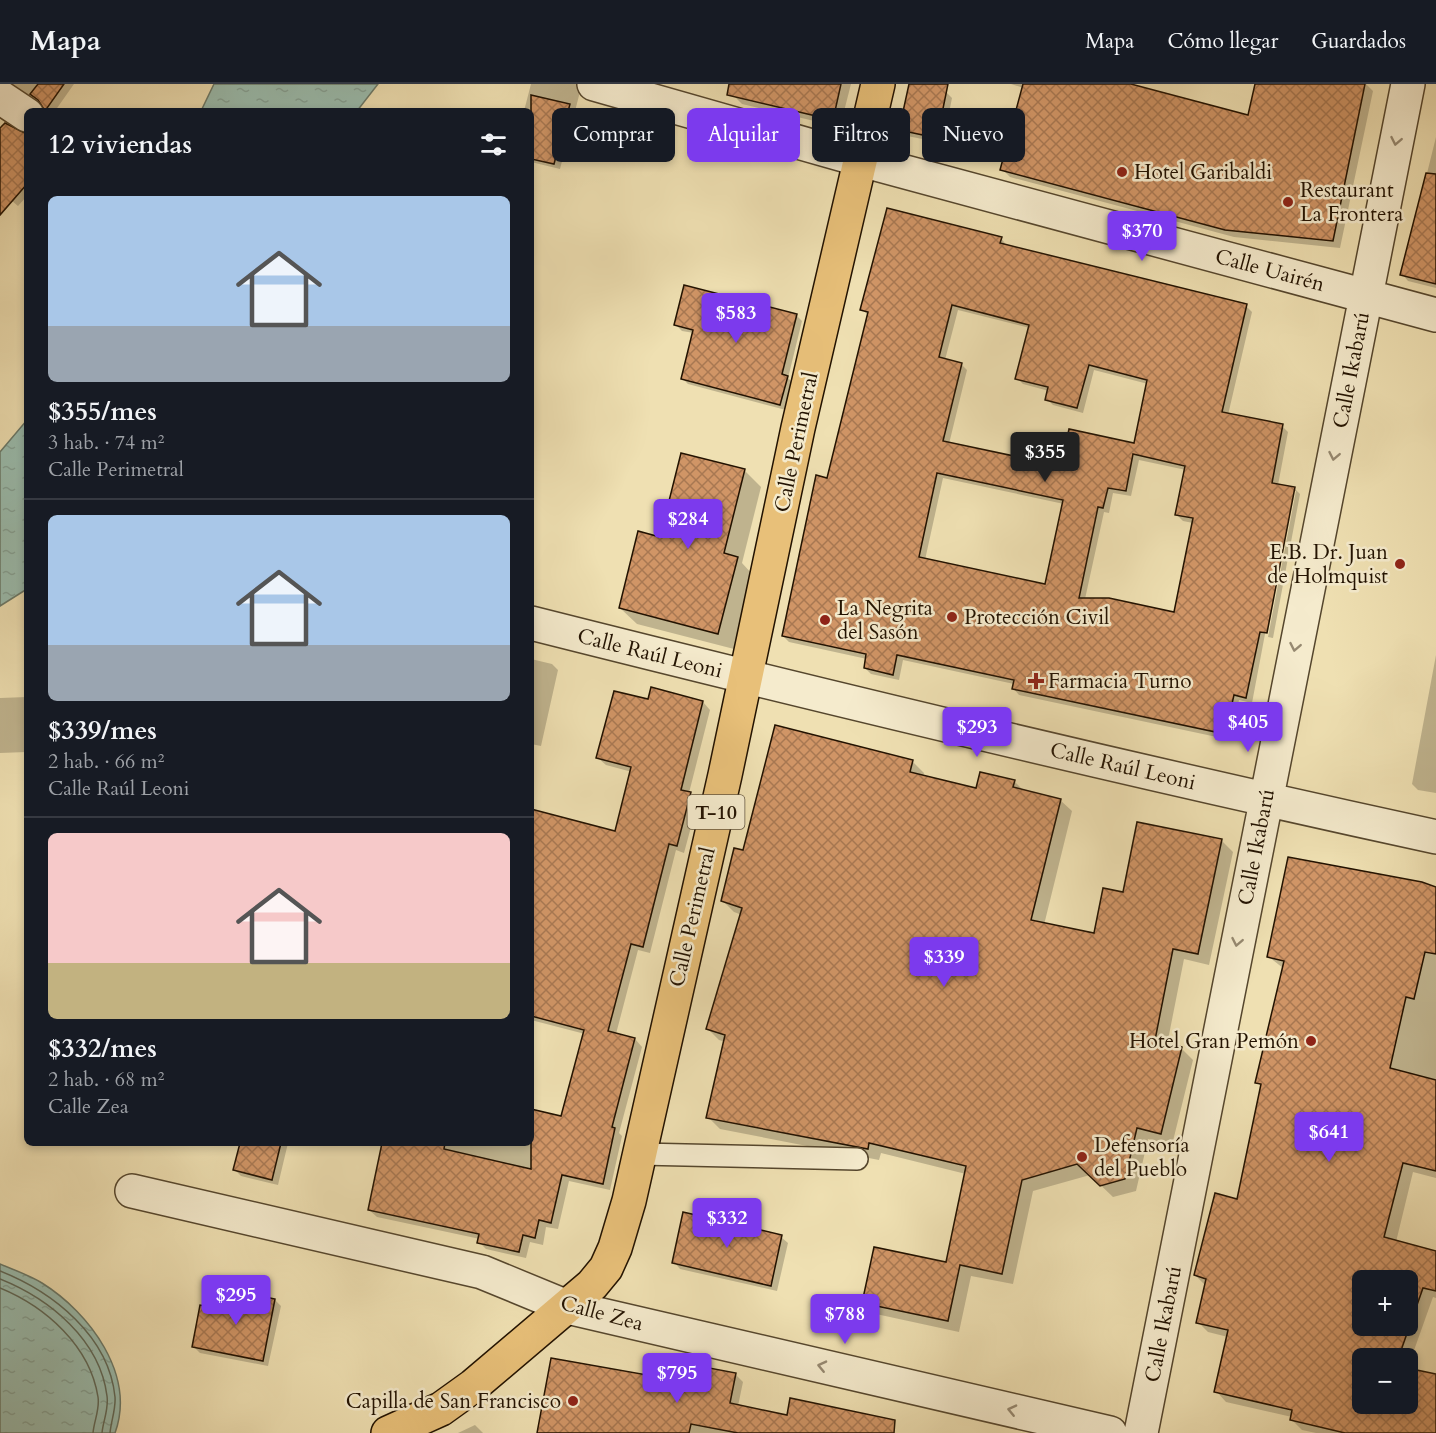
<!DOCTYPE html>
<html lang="es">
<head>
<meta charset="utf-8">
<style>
	:root { --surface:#171b24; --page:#242831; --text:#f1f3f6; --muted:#9ea1a6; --line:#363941; --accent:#7c3aed }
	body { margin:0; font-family:Cardo,serif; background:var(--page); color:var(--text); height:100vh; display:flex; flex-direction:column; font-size:22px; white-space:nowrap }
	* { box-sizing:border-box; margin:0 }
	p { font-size:20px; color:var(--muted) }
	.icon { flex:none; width:33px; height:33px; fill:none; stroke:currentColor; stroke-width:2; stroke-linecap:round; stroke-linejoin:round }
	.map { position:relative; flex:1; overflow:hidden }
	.side { position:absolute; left:24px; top:24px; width:510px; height:1038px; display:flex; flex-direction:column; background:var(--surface); border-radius:9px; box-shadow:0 3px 9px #0003 }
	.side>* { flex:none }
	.top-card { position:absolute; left:552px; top:24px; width:570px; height:54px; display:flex; gap:12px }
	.tools { position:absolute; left:1352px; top:1186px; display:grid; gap:12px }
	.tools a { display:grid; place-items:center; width:66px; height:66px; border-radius:9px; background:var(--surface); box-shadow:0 3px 9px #0003; font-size:30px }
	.price { position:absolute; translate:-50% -51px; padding:0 14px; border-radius:6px; background:var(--accent); color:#fff; font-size:20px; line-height:39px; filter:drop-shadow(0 2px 3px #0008) }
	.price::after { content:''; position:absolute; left:50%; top:36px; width:18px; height:14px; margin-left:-9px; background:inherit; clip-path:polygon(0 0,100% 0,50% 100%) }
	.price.selected { background:#222; color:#fff }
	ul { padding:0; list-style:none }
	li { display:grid; align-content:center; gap:12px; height:318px; padding:0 24px }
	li+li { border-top:2px solid var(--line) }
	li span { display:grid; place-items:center; height:186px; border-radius:9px; color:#555 }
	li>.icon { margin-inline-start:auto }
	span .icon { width:108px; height:108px; fill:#fffc; stroke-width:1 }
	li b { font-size:26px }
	h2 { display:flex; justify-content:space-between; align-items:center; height:72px; padding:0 24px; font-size:26px }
	.chip { padding:0 21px; border-radius:9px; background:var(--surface); box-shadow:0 3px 9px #0003; font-size:21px; line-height:54px }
	.chip.selected { background:var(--accent); color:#fff }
	header { display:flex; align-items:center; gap:36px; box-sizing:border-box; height:84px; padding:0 30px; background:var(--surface); border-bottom:2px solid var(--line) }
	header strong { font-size:28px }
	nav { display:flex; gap:33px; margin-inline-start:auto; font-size:21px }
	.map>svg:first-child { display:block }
	.water { fill:url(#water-ripples); stroke:#6a7969; stroke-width:1.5 }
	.shadow { fill:#0003; fill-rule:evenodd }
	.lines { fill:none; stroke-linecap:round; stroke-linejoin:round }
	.shore { stroke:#5e6858; stroke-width:1.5 }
	.building { fill:url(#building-cross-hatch); stroke:#221201; stroke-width:1.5; fill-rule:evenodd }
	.lane-casing { stroke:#55462d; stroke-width:24 }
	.street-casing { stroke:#55462d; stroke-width:36 }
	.highway-casing { stroke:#221201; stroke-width:36 }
	.lane { stroke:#f5ebcd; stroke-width:21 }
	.street { stroke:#f5ebcd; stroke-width:33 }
	.highway { stroke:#e8c079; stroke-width:33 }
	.oneway { stroke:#968971 }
	.poi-dot { fill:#8f2418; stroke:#f5ebcd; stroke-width:2 }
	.labels { text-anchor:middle; stroke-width:5; stroke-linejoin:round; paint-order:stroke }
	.shield { fill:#f5ebcd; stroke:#61533e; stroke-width:1.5 }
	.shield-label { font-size:20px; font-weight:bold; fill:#221201 }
	.poi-label { font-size:21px; fill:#221201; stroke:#f5ebcd; text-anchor:start }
	.street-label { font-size:21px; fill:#221201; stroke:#f5ebcd }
</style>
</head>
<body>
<header>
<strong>Mapa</strong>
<nav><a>Mapa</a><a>Cómo llegar</a><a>Guardados</a></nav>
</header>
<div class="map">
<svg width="1436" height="1349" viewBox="0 0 1436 1349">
	<defs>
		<pattern id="water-ripples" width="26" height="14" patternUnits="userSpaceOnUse" patternTransform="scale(1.5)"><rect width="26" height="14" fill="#9abdaf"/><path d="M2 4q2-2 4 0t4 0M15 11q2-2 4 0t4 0" fill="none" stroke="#84a195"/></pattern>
		<pattern id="building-cross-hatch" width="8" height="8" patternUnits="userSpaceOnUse" patternTransform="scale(1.5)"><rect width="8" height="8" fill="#d09566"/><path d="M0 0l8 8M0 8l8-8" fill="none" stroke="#a87852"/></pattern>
	</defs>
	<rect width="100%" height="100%" fill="#efe0b2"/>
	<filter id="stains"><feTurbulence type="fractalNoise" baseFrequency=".00333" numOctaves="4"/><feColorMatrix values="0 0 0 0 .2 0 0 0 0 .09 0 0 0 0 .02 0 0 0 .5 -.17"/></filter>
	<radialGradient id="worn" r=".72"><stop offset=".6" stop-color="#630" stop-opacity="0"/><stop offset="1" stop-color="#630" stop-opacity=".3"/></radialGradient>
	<path class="water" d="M214 0H378L357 27H201Z
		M27 336V505L0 522V368Z
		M0 1180C14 1186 29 1191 42 1199 90 1229 136 1291 115 1349H0Z"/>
	<path class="shadow" d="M11 0H74L55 27H46L41 19Z
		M531 0H582L560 85 531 78V27H524Z
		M737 0H851L840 43 742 20 734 12Z
		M1011 0H1135L1134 2 1249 33 1257 0H1366L1373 7 1340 164 1234 153 1010 93 1002 85 1024 4Z
		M946 8 952 14 943 59 907 52 901 46Z
		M0 46 27 50V112L18 122 0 107Z
		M1436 53V204L1408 197 1402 190Z
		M1001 154 1007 162 1246 222 1252 228 1228 331 1282 342 1288 348 1278 401 1294 404 1300 410 1273 554 1268 553 1296 407H1292L1252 619 1239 616 1231 656 1019 611 1013 604 1014 600 903 576 899 596 871 590 865 584 867 575 789 558 783 552 829 396 868 231 862 225ZM958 226 1030 244 1017 294 1023 300 1049 307 1047 315 1053 321 1083 329 1094 286 1148 300 1135 360 1063 384 949 360 967 286 961 280 945 276ZM1139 376 1186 386 1177 431 1183 437 1193 439 1175 529 1085 515 1104 428 1109 429 1113 409 1131 412ZM943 394 1064 420 1046 502 925 476Z
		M796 231 802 237 788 294 793 299 786 326 688 300 682 294 694 249 682 247 676 241Z
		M682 371 745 387 761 403 742 479 753 491 734 565 637 540 620 524 661 454Z
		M531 419 534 422 531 433Z
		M1436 571V709L1418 706 1412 700Z
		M531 575 552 580 558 586 541 662 531 660Z
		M27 613V668L0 669V614Z
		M649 617 703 618 710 626 689 709 698 717 684 769 676 766 650 869 638 866 616 950 635 955 642 963 619 1049 622 1052 610 1106 569 1097 558 1145 546 1143 543 1161 530 1158 526 1174 486 1165 479 1158 480 1155 377 1133 369 1126 384 1059H531V1027L562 1034 585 950 531 936V727L616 748 632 688 606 681 598 674Z
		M912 677 924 689 923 692 977 706 1014 697 1024 707 1060 716 1072 727 1044 841 1095 851 1124 810 1221 756 1233 768 1209 881 1184 875 1167 961 1181 964 1193 976 1172 1061 1148 1055 1136 1107 1113 1113 1090 1091 1033 1107 1013 1200 971 1192 959 1248 876 1230 864 1219 947 1180 966 1090 881 1069 879 1076 720 1045 708 1033 725 958 719 956 708 945 742 831 734 828 723 817 744 768Z
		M1436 803V1094L1413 1088 1396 1158 1436 1168V1214L1433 1213 1407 1286 1436 1292V1349H1316L1302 1346 1292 1336V1333L1226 1318 1216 1307 1228 1253 1208 1248 1198 1238 1205 1201 1195 1191 1238 1117 1262 1004 1257 998 1283 884 1269 873ZM1362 1197H1407V1242H1362ZM1362 1275H1407V1320H1362Z
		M241 1059H288L278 1101 241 1092 235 1086Z
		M781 1153 788 1159 777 1207 680 1185 674 1178Z
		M275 1216 281 1222 268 1282 200 1269 194 1263 225 1227Z
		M735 1290 743 1298 738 1322 864 1349H539L659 1295Z
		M475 1341 483 1349H458Z"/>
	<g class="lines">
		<path class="shore" d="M0 1187C53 1208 109 1252 115 1313 116 1325 111 1337 110 1349
			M0 1195C50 1215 100 1256 107 1312 109 1325 103 1337 102 1349
			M0 1204C46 1223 90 1262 98 1313 100 1325 94 1337 93 1349"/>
	</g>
	<path class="building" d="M38 0H64L45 27 38 16 30 10Z
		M729 0H841L833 36 727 11Z
		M909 0H948L937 54 899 46Z
		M1023 0H1131L1248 31 1255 0H1365L1333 157 1225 146 1000 86Z
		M531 11 570 20 554 80 531 75Z
		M5 39 27 50V100L0 131V44Z
		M1426 89 1436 90V200L1400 191Z
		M887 124 1002 153 1000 159 1247 220 1222 328 1283 340 1272 399 1295 403 1267 549 1260 548 1246 614 1234 611 1225 650 1012 605 1014 596 897 571 893 591 864 584 866 570 782 552 816 391 827 394 868 228 860 226ZM952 221 1029 241 1015 295 1048 303 1045 316 1077 324 1089 281 1147 296 1134 359 1069 345 1061 382 943 357 962 279 939 273ZM1133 370 1185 382 1175 431 1193 434 1174 528 1109 514H1079L1098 423 1103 424 1108 404 1126 407ZM937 389 1063 416 1045 500 919 473Z
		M684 201 797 230 782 290 788 292 780 321 681 295 693 246 674 241Z
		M681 369 745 385 724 469 738 473 718 550 619 524 638 447 660 453Z
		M651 603 703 617 681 706 691 708 677 762 669 760 643 863 631 860 608 947 635 954 612 1043 615 1044 603 1100 562 1091 551 1139 539 1136 535 1154 523 1151 519 1168 477 1159 479 1150 368 1126 382 1059H445L444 1065 531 1085V1025L561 1032 584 946 531 932V725L615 747 631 683 596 674 614 607 648 615Z
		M775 641 913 676 910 688 976 704 980 688 1015 696 1013 703 1061 715 1031 836 1094 849 1103 804 1123 808 1137 738 1222 755 1198 870 1173 865 1155 956 1182 963 1161 1050 1137 1044 1125 1095 1100 1102 1077 1080 1022 1096 1002 1190 960 1181 948 1237 862 1219 874 1163 946 1178 966 1082 869 1059 868 1065 706 1034 725 951 706 945 742 824 721 817 734 764 743 766Z
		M1288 773 1422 798 1436 803V870L1425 868 1414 915 1406 913 1390 984 1436 996V1087L1403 1079 1384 1153 1436 1167V1207L1423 1204 1398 1275H1362V1320H1407V1284L1436 1290V1349H1345L1290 1336 1292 1326 1214 1308 1228 1246 1196 1239 1206 1195 1194 1191 1215 1109 1237 1115 1261 1000 1255 999 1284 877 1267 873ZM1362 1197H1407V1242H1362Z
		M240 1059H281L272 1096 233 1086Z
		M683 1128 782 1151 771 1202 672 1179Z
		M228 1205 275 1215 263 1277 192 1263 200 1221 224 1225Z
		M551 1274 658 1293 662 1275 736 1289 730 1319 787 1331 790 1314 895 1336 894 1349H738L691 1340 689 1349H537Z"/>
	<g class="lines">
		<defs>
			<path id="lane" d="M640 1070 857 1075"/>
			<path id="street" d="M594 0 861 76 1436 231
				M0 13 27 31
				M531 539C832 615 1133 687 1436 753
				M132 1107 482 1188 567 1223 1110 1349
				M1141 1349 1408 0"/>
			<path id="highway" d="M388 1349 441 1325 473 1302 592 1201 606 1184 615 1164 629 1117 725 691 798 344 878 0"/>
		</defs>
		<use href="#lane" class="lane-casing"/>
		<use href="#street" class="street-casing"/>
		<use href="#highway" class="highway-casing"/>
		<use href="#lane" class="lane"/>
		<use href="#street" class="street"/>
		<use href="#highway" class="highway"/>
	</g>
	<defs><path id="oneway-chevron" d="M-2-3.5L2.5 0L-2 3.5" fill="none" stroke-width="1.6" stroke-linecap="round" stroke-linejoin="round" transform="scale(1.5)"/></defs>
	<g class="oneway">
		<use href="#oneway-chevron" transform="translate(1396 57) rotate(101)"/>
		<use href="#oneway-chevron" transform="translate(1334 372) rotate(101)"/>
		<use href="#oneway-chevron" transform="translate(1295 563) rotate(101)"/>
		<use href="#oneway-chevron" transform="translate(1237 858) rotate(101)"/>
		<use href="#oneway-chevron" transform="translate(822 1282) rotate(-167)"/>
		<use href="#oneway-chevron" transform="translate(1012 1326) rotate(-167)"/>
	</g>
	<g class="poi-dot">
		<circle cx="1122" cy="88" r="6"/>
		<circle cx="1288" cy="118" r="6"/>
		<circle cx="1400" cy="480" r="6"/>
		<circle cx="952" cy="533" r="6"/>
		<circle cx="825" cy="536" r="6"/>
		<path d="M1033 588h6v6h6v6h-6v6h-6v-6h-6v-6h6z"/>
		<circle cx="1311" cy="957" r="6"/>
		<circle cx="1082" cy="1073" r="6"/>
		<circle cx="573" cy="1317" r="6"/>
	</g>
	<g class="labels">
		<rect class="shield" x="687.5" y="711" width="57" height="34" rx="4.5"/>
		<g class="shield-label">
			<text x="716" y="735">T-10</text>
		</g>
		<g class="poi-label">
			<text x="1134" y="95">Hotel Garibaldi</text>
			<text x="1300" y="113">Restaurant<tspan x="1300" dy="24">La Frontera</tspan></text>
			<text x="1388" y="475" text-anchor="end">E.B. Dr. Juan<tspan x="1388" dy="24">de Holmquist</tspan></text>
			<text x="837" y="531">La Negrita<tspan x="837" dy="24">del Sasón</tspan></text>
			<text x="964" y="540">Protección Civil</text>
			<text x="1048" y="604">Farmacia Turno</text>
			<text x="1299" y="964" text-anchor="end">Hotel Gran Pemón</text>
			<text x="1094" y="1068">Defensoría<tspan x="1094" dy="24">del Pueblo</tspan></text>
			<text x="561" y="1324" text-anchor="end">Capilla de San Francisco</text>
		</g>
		<g class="street-label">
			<text transform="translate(1270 186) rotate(15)" y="7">Calle Uairén</text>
			<text transform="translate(1351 286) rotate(-79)" y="7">Calle Ikabarú</text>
			<text transform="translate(796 358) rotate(-78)" y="7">Calle Perimetral</text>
			<text transform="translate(650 569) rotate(14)" y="7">Calle Raúl Leoni</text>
			<text transform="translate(1123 682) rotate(13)" y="7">Calle Raúl Leoni</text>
			<text transform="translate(1256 763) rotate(-79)" y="7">Calle Ikabarú</text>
			<text transform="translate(692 833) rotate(-77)" y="7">Calle Perimetral</text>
			<text transform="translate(602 1229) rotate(15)" y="7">Calle Zea</text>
			<text transform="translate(1163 1240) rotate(-79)" y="7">Calle Ikabarú</text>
		</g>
	</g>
	<rect width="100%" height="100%" filter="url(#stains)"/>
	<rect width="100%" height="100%" fill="url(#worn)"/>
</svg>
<div class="tools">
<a>+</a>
<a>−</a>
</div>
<b class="price" style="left:1142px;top:178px">$370</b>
<b class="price" style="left:736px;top:260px">$583</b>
<b class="price selected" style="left:1045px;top:399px">$355</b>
<b class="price" style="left:688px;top:466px">$284</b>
<b class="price" style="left:1248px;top:669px">$405</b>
<b class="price" style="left:977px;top:674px">$293</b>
<b class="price" style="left:944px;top:904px">$339</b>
<b class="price" style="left:1329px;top:1079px">$641</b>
<b class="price" style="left:727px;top:1165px">$332</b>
<b class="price" style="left:236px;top:1242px">$295</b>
<b class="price" style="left:845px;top:1261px">$788</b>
<b class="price" style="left:677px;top:1320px">$795</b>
<div class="top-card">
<a class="chip">Comprar</a>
<a class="chip selected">Alquilar</a>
<a class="chip">Filtros</a>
<a class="chip">Nuevo</a>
</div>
<section class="side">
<h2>12 viviendas<svg class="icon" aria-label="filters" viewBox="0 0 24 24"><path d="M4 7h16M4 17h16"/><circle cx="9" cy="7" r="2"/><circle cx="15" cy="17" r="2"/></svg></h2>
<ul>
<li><span style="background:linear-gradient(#a9c7e8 70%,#9aa5b1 0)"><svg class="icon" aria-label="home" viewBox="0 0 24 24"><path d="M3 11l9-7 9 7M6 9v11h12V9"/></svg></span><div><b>$355/mes</b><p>3 hab. · 74 m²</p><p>Calle Perimetral</p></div></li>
<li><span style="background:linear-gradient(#a9c7e8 70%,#9aa5b1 0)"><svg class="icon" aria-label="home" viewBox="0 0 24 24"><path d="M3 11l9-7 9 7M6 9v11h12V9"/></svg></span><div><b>$339/mes</b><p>2 hab. · 66 m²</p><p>Calle Raúl Leoni</p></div></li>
<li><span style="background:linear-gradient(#f6c9c9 70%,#c2b280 0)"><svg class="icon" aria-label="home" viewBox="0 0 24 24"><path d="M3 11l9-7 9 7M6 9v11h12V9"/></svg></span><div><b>$332/mes</b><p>2 hab. · 68 m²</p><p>Calle Zea</p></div></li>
</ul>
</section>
</div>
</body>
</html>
